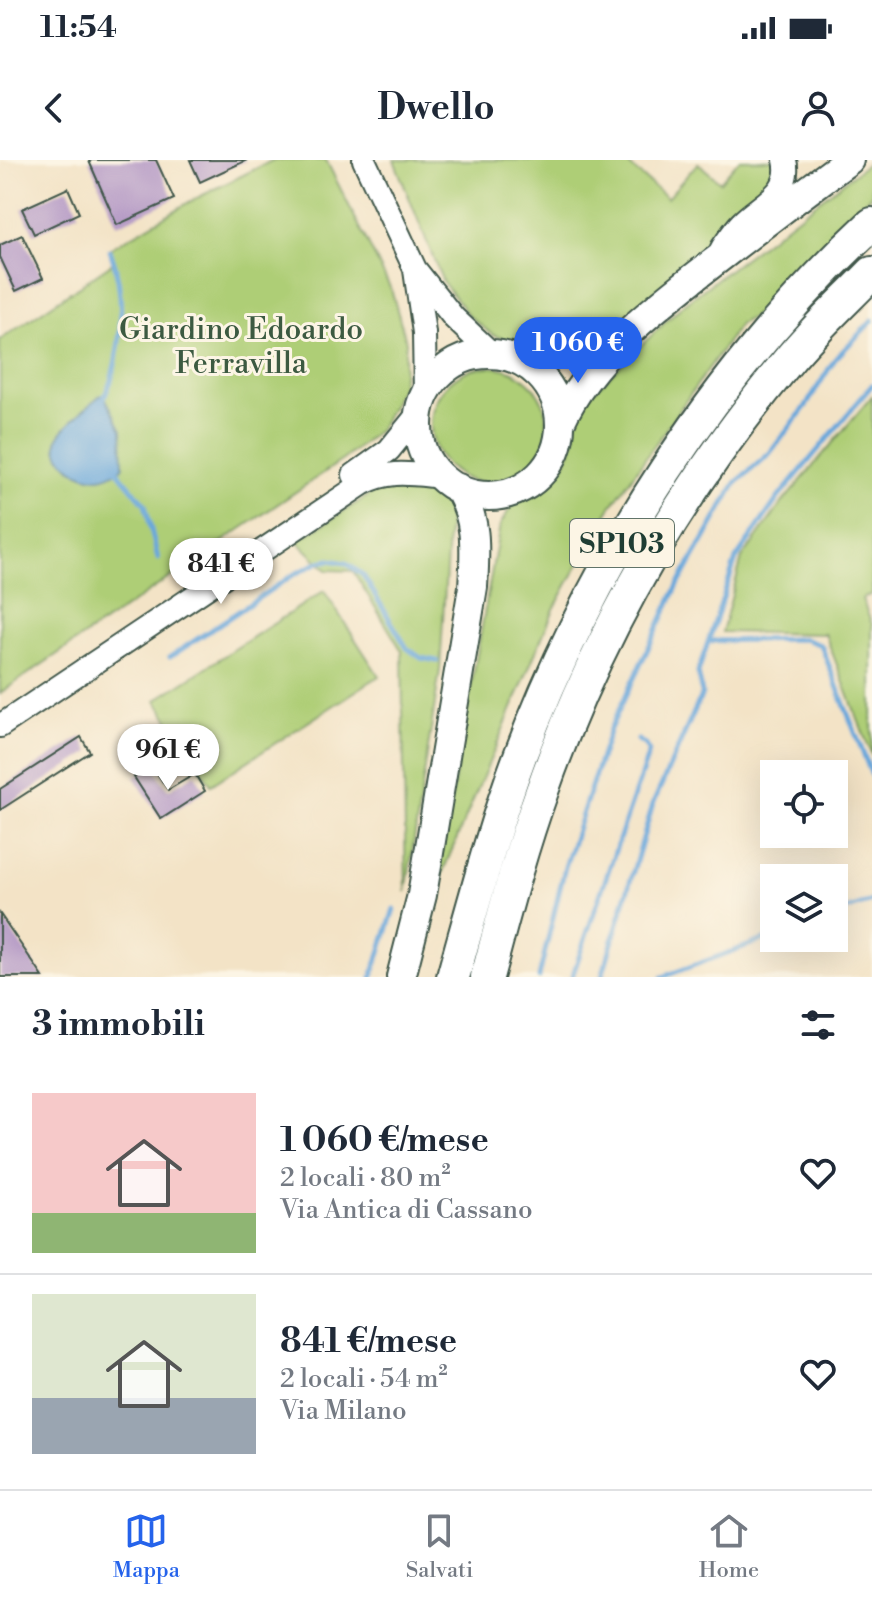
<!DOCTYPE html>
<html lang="it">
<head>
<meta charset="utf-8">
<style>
	:root { --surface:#fff; --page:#f6f6f7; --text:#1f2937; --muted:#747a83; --line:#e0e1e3; --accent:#2563eb }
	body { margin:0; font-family:"Libre Bodoni",serif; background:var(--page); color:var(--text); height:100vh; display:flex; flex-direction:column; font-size:30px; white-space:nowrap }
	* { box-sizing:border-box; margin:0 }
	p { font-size:26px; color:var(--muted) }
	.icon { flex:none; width:44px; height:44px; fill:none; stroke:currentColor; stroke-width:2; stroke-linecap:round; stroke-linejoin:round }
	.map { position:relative; height:817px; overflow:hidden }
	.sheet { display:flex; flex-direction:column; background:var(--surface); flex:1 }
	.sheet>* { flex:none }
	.buttons { position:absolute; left:760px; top:600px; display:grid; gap:16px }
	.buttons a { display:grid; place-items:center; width:88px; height:88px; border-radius:0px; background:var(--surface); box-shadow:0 8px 32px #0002; font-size:40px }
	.price { position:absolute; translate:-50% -68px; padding:0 18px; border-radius:28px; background:#fff; color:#222; font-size:26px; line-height:52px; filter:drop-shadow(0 2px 4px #0008) }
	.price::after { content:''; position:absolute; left:50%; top:48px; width:24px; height:18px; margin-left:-12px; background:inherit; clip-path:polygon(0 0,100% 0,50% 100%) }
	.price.on { background:var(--accent); color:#fff }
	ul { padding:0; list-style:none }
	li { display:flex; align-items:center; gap:24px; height:200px; padding:0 32px }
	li+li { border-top:2px solid var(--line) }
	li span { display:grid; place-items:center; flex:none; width:224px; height:160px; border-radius:0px; color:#555 }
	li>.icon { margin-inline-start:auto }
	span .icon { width:96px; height:96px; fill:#fffc; stroke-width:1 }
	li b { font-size:34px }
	h2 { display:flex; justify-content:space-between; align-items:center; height:96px; padding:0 32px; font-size:34px }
	.status { display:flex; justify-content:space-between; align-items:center; height:56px; padding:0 40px; background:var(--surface); direction:ltr }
	.status svg { height:22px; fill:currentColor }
	header { display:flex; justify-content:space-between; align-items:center; height:104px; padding:0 32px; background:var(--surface); font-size:36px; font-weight:800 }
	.tab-bar { display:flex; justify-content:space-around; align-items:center; height:112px; border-top:2px solid var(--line); background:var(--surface); font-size:22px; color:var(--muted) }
	.tab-bar a { display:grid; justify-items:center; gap:4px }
	.tab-bar .on { color:var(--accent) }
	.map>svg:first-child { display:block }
	.green { fill:#aece76; stroke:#668655; stroke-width:2 }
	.water { fill:#69a7db; stroke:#447288; stroke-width:2 }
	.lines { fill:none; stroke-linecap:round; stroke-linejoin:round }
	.stream { stroke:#69a7db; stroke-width:5 }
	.building { fill:#b69bc6 }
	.minor-casing { stroke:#3f564a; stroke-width:26 }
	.major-casing { stroke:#3f564a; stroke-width:32 }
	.highway-casing { stroke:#3f564a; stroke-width:36 }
	.minor { stroke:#fff; stroke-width:22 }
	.major { stroke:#fff; stroke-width:28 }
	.highway { stroke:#fff; stroke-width:32 }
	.labels { text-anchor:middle; stroke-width:6; stroke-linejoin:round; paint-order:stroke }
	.shield { fill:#fcf5e5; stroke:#617469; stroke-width:2 }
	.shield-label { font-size:28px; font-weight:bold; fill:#1f3d34 }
	.park-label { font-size:30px; fill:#3c5a41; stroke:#fcf5e5 }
</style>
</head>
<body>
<div class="status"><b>11:54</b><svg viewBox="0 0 49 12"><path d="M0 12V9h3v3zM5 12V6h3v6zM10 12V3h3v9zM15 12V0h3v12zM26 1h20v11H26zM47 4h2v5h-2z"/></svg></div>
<header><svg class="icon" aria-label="back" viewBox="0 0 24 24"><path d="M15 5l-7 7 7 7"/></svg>Dwello<svg class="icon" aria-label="person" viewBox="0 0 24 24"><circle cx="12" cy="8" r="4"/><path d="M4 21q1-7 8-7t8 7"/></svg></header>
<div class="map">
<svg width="872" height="817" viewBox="0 0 872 817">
	<rect width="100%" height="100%" fill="#fcf5e5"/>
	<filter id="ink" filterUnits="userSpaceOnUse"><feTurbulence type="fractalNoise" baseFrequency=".0125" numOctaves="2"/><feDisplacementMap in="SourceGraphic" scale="16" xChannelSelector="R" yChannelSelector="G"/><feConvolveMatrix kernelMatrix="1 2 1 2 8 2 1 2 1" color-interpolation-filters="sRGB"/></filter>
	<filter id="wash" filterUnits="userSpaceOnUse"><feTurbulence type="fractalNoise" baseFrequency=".006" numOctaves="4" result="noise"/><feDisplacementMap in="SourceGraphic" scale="32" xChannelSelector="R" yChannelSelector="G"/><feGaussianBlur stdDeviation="1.8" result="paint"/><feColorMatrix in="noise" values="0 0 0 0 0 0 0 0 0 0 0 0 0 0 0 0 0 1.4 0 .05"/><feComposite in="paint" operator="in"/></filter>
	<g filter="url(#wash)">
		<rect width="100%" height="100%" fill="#f3e3c6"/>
		<path class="green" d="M273 0H326L391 129 406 181 402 226 380 269 344 299 0 533V180L114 102 111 88 191 41Z
			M394 0H623L667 38 698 3 720 22 739 0H778L779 20 735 56 661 134 594 182 563 192H544L493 175 469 156 443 122Z
			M872 0V34L765 149 740 164 608 351 554 449 435 730 500 365 511 347 551 319 564 306 574 282 579 251 592 233 683 145Z
			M431 265a58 58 0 1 1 116 0a58 58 0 1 1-116 0Z
			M872 236V434L862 439 872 465V596L825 474 722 472 742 398 782 343Z
			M436 327 446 344 449 359 440 510 406 732 402 491 353 411 327 410 297 381 379 329Z
			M324 431 379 516 211 625 156 540Z"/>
		<path class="water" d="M104 235 122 270 123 305 122 308C115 313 108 317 99 318 80 319 51 300 58 278 63 266 89 246 99 236Z"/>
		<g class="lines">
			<path class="stream" d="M103 241C105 233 110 226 112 217 123 176 125 130 110 90
				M114 307 145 344 158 399
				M710 481 804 479 821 485 872 616
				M170 497 293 415 319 402 330 400 346 403 363 415 407 488 421 498 437 501
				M834 754 872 741
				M372 817 394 749
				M539 817 565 707 610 569 677 427 736 323 769 294 806 246 835 199 872 161
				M572 817 649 592 645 585 638 580
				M602 817 653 644 702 534 698 512 736 399 778 338 872 225
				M662 817 774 776"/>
		</g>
		<g id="blocks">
			<path class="building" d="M92 0H156L174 39 117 65 89 1Z
				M190 0H247L200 22Z
				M68 28 79 53 34 74 22 49Z
				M22 75 43 118 16 131 0 97V85Z
				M81 577 90 592 0 650V629Z
				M152 605 168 630 195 614 205 631 161 659 134 617Z
				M0 754 43 817H0Z"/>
		</g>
	</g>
	<g filter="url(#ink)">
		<use href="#blocks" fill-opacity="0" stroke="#3f564a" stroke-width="2"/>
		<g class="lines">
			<defs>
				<path id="minor" d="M364 0 415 109 454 158 492 194
					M722 88C728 80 734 70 741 63 760 43 793 33 785 0
					M415 110 424 173 425 234
					M354 315 389 290 419 253
					M0 566 362 324C389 309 411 314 442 317"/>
				<path id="major" d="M418 265a71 71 0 1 1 142 0a71 71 0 1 1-142 0Z
					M560 263C593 190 669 137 731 89 770 59 809 29 849 0
					M401 817 422 735 473 427C475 391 478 359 458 328"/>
				<path id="highway" d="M453 817C474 743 493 668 520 596 595 397 716 209 872 64
					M487 817C504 754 520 692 542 631 597 474 682 328 788 201 814 169 844 142 872 113"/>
			</defs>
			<use href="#minor" class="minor-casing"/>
			<use href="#major" class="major-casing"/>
			<use href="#highway" class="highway-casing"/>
			<use href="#minor" class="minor"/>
			<use href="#major" class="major"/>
			<use href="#highway" class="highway"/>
		</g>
	</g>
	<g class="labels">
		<rect class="shield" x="570" y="359" width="104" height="48" rx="6"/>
		<g class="shield-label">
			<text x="622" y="393">SP103</text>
		</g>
		<g class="park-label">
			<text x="241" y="179">Giardino Edoardo<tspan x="241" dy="34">Ferravilla</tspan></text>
		</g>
	</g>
</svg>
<div class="buttons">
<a><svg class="icon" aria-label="locate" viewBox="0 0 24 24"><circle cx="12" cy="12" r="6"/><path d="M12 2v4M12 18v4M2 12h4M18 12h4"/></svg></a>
<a><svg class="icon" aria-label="layers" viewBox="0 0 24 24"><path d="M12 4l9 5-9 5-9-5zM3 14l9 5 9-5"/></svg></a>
</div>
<b class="price on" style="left:578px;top:225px">1 060 €</b>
<b class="price" style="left:221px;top:446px">841 €</b>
<b class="price" style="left:168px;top:632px">961 €</b>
</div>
<section class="sheet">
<h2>3 immobili<svg class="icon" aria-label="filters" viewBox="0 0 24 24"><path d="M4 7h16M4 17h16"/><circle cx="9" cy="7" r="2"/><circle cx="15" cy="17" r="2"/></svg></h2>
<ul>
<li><span style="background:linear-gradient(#f6c9c9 75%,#8fb573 0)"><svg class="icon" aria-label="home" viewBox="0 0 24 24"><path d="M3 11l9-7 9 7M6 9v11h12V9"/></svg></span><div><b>1 060 €/mese</b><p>2 locali · 80 m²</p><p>Via Antica di Cassano</p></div><svg class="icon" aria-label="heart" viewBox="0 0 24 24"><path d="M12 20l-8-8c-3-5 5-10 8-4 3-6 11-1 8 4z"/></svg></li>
<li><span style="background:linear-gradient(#dfe7d0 65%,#9aa5b1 0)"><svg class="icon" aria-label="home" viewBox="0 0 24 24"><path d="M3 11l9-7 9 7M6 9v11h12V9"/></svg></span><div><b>841 €/mese</b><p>2 locali · 54 m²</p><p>Via Milano</p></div><svg class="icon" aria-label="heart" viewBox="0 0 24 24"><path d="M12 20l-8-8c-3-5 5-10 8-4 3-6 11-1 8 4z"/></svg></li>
</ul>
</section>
<nav class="tab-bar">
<a class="on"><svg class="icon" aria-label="map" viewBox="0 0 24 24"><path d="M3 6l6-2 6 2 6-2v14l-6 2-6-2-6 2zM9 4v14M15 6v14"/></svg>Mappa</a>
<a><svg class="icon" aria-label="saved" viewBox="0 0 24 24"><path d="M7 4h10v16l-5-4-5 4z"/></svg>Salvati</a>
<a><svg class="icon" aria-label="home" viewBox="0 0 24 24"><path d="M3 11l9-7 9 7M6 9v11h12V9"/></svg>Home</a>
</nav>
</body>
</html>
